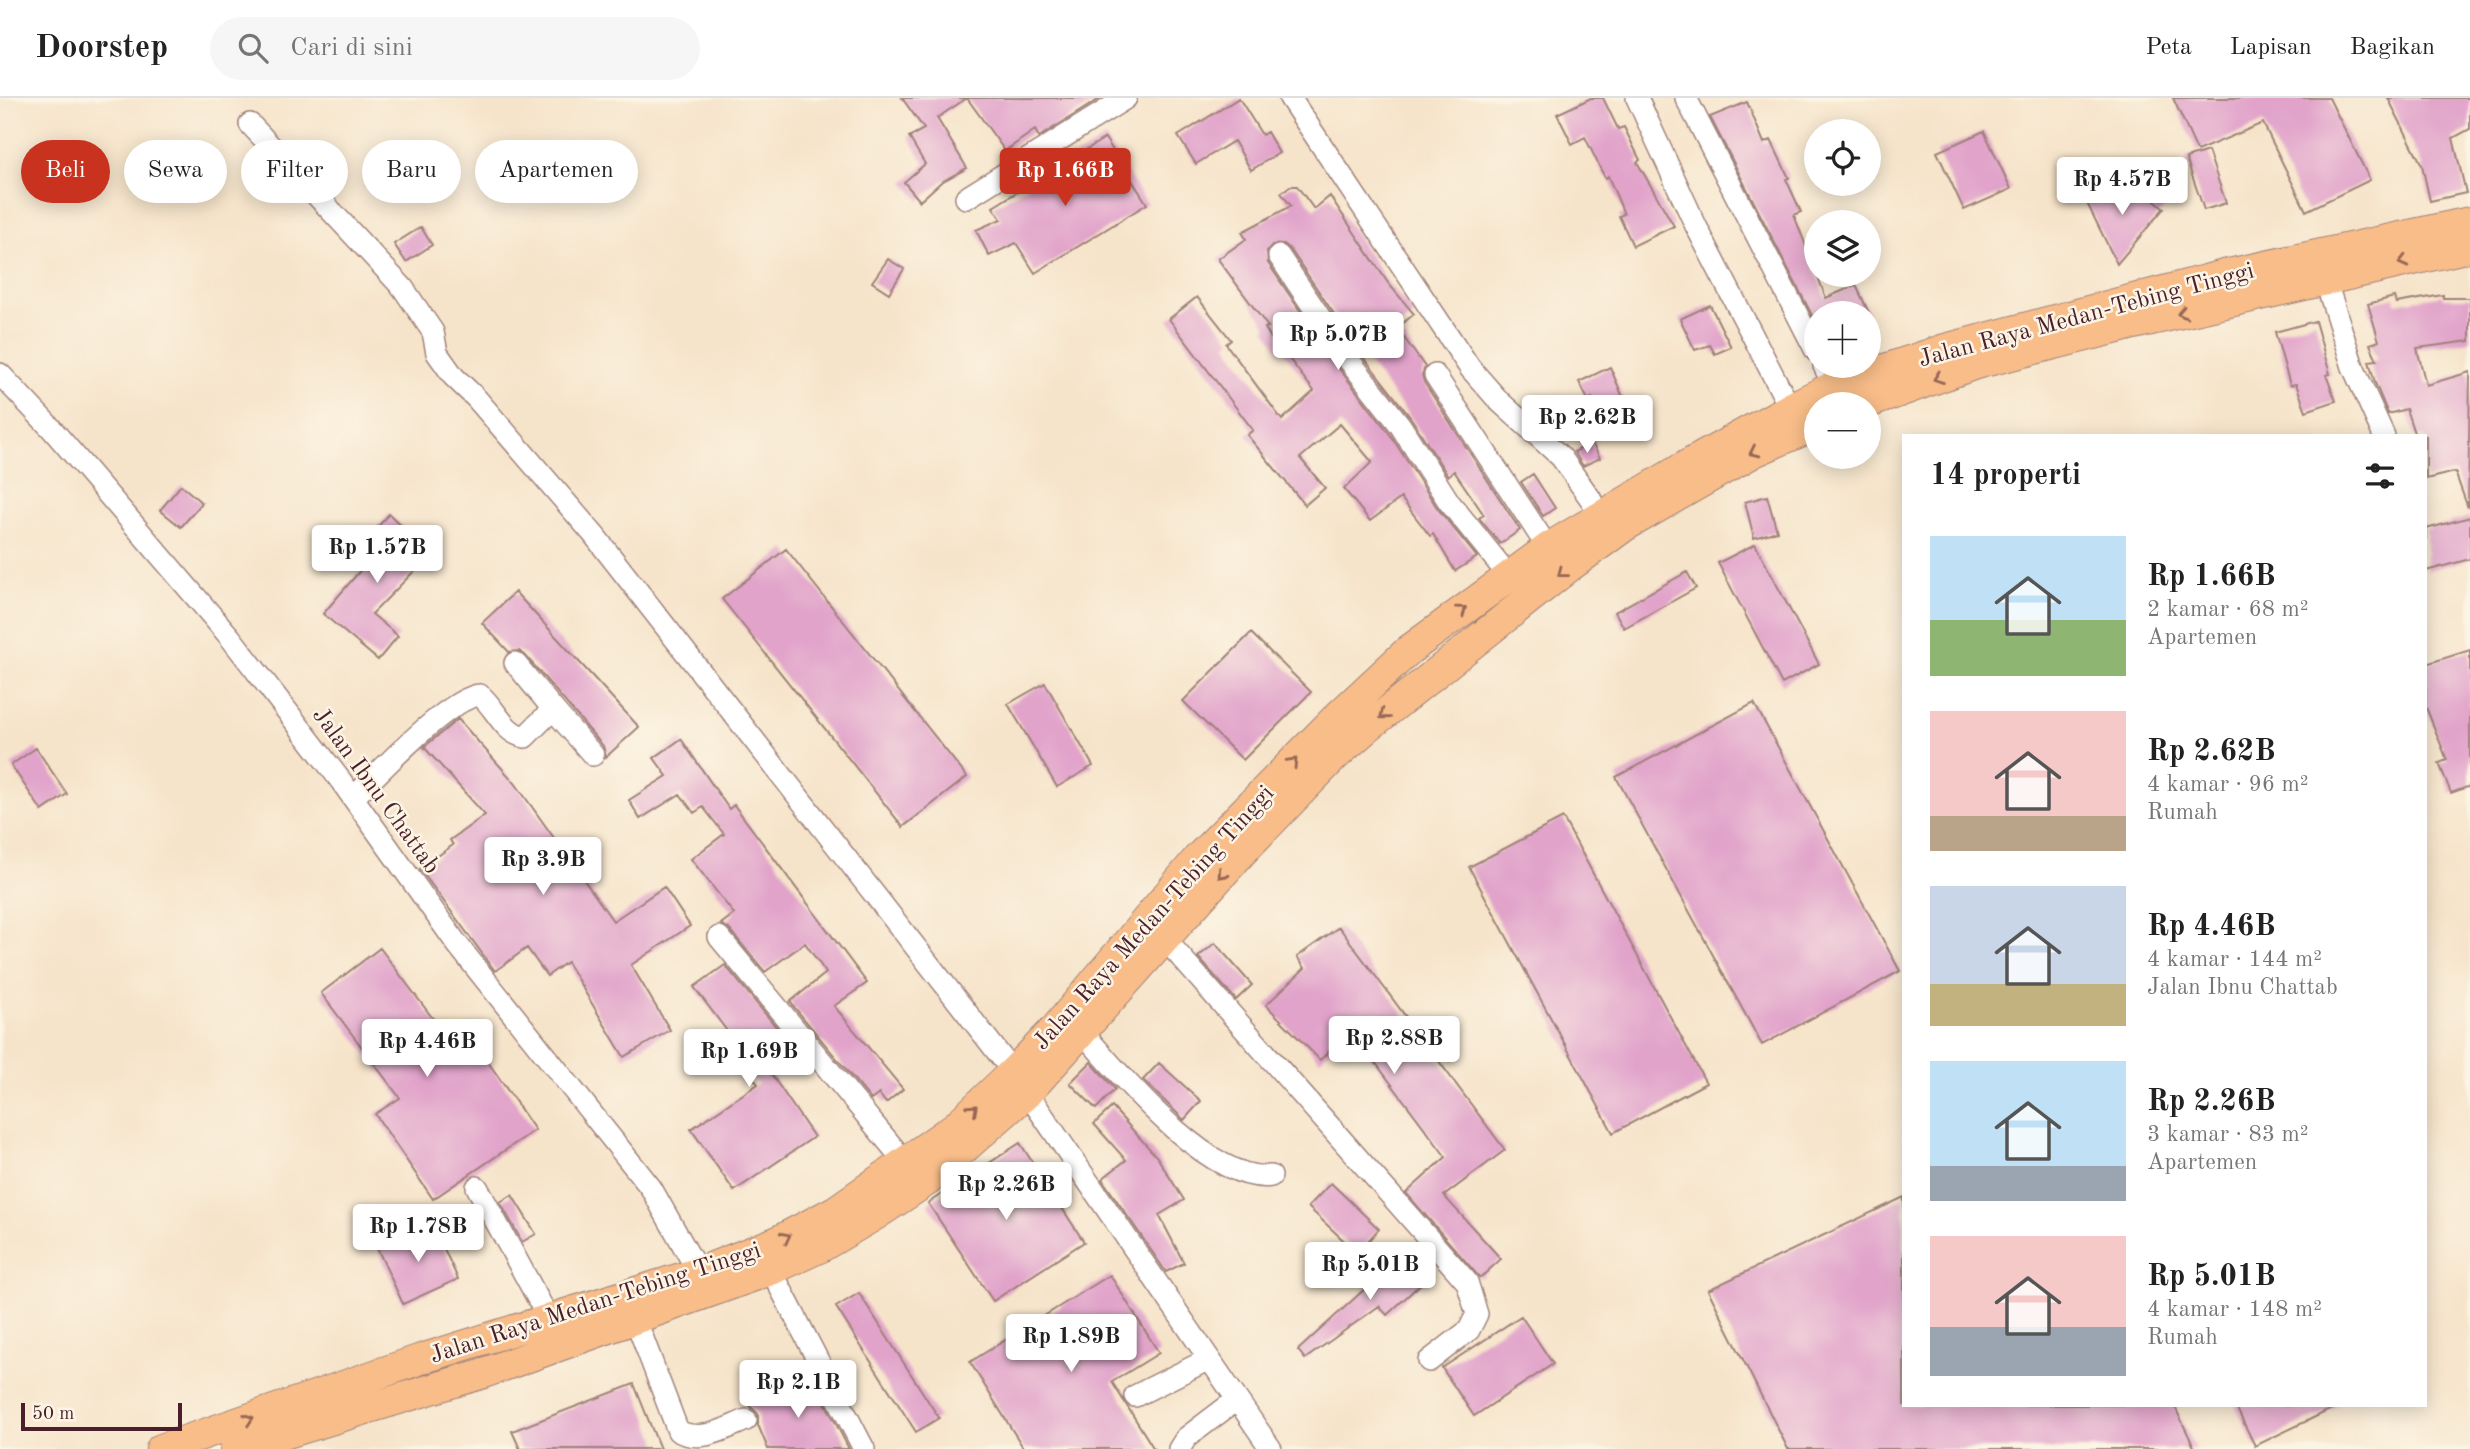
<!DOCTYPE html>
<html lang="id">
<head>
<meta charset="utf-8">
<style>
	:root { --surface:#fff; --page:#f6f6f6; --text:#222; --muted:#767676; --line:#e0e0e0; --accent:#c8321e }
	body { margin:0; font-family:"Old Standard TT",serif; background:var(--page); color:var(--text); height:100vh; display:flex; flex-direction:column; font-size:26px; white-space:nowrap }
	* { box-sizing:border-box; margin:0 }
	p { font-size:23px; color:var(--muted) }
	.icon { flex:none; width:38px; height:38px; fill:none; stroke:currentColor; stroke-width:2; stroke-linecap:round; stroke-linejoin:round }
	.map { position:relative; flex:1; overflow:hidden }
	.panel { position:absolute; left:1902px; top:336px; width:525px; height:973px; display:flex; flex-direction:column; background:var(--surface); border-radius:0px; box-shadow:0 4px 18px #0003 }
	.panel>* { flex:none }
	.guide { position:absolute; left:21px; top:42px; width:665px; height:63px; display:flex; gap:14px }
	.buttons { position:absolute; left:1804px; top:21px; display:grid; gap:14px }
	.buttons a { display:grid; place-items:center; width:77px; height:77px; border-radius:50%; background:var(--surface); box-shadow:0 4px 18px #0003; font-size:35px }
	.scale { position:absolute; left:21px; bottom:18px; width:161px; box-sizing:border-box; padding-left:7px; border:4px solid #4a1f2b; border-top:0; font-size:19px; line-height:24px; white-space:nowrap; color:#4a1f2b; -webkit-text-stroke:5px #fcf5e5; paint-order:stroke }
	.price { position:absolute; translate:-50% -60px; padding:0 16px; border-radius:7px; background:#fff; color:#222; font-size:23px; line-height:46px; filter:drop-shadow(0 2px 4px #0008) }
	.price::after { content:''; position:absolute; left:50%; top:42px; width:21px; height:16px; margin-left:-10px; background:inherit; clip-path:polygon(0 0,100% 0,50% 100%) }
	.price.on { background:var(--accent); color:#fff }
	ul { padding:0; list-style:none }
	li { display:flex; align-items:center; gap:21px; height:175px; padding:0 28px }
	li span { display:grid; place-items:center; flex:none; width:196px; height:140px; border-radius:0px; color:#555 }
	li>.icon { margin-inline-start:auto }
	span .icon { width:84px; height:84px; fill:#fffc; stroke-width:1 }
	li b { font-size:30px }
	h2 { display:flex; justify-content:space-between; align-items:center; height:84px; padding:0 28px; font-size:30px }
	.tag { padding:0 24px; border-radius:32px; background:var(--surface); box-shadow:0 4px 18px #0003; font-size:24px; line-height:63px }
	.tag.on { background:var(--accent); color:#fff }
	header { display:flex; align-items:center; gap:42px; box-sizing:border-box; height:98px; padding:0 35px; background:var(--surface); border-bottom:2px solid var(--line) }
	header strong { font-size:33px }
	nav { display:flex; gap:38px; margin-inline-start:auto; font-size:24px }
	.search { width:490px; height:63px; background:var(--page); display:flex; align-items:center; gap:18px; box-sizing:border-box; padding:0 24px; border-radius:38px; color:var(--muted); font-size:26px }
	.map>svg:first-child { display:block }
	.building { fill:#e1a3ca }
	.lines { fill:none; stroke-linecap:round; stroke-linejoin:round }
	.minor-casing { stroke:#a0827a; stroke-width:24 }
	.highway-casing { stroke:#a0827a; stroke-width:32 }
	.minor { stroke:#fff; stroke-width:21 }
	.highway { stroke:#f8bd89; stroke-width:30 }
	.oneway { stroke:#986655 }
	.labels { text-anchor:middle; stroke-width:5; stroke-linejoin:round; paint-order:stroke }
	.street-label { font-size:24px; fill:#4a1f2b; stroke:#fcf5e5 }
</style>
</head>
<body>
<header>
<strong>Doorstep</strong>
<div class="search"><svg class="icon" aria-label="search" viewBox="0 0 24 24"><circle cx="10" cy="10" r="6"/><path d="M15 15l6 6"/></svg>Cari di sini</div>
<nav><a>Peta</a><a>Lapisan</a><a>Bagikan</a></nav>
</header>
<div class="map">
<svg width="2470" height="1351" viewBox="0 0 2470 1351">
	<rect width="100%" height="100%" fill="#fcf5e5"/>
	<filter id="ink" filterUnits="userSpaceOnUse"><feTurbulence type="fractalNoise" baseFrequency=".0143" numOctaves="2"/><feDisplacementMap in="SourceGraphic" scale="14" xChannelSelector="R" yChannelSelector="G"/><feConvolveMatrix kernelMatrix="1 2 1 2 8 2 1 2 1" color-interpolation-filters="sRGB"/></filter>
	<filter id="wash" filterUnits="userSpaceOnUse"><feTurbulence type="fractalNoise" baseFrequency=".00686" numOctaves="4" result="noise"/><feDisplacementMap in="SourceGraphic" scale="28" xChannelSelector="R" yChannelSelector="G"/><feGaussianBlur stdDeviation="1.57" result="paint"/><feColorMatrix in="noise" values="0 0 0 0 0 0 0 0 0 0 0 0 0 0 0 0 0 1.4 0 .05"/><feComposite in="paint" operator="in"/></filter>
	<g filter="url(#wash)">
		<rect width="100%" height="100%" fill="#f6e4ca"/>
		<g id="blocks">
			<path class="building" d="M902 0H1101L1039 39 1035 32 1005 53 967 0 937 20 967 70 941 84 920 103 904 84 925 66 909 39 924 31Z
				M1239 0 1262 37 1267 34 1279 55 1251 72 1234 43 1196 66 1178 38Z
				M1591 0H1603L1618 31 1624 29 1640 62 1637 64 1674 128 1633 148 1619 118 1624 116 1608 78 1605 80 1585 39 1572 46 1557 16Z
				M2173 0H2329L2370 82 2306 113 2263 25 2197 53Z
				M2388 0H2470V31L2453 40 2466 95 2430 103 2422 67Z
				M1747 4 1764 45 1771 42 1789 80 1786 81 1801 114 1794 117 1826 200 1856 187 1869 215H1816V225L1710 19Z
				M1984 33 2011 91 1964 112 1937 54Z
				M1105 40 1147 106 1035 175 1016 145 989 158 976 132 1001 121 993 109Z
				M2208 53 2226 105 2204 112 2186 60Z
				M2118 86 2127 105 2140 89 2164 110 2117 166 2084 99Z
				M1290 88H1297L1314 111 1330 98 1388 185 1414 216 1397 230 1425 269 1422 277 1424 284 1520 432 1500 446 1479 420 1484 417 1454 373 1448 378 1411 320 1359 253 1290 151 1284 146 1272 147 1267 153 1268 165 1337 268 1389 335 1438 411 1477 459 1455 473 1433 436 1430 438 1401 400 1370 423 1344 391 1372 364 1340 326 1300 360 1325 390 1305 407 1247 337 1253 332 1169 221 1197 199 1231 242 1226 246 1282 322 1314 293 1283 253 1280 255 1265 230 1268 229 1218 161 1246 141 1242 134 1291 108 1281 95Z
				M421 129 432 147 406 164 394 146Z
				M888 161 904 171 889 195 872 184Z
				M2443 197V200H2470V243L2417 250 2426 287 2470 274 2468 410 2455 374 2426 381V338H2415L2406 311 2388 316 2375 285 2369 263 2377 262 2370 246 2379 243 2368 206 2394 199 2396 205Z
				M1710 207 1731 249 1715 256 1710 247 1695 252 1680 221Z
				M2315 223 2330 276 2326 277 2336 303 2306 313 2296 286 2290 287 2275 234Z
				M1610 269 1632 320 1607 331 1592 300 1588 302 1579 284Z
				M1592 345 1600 360 1583 368 1574 354Z
				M1533 376 1555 410 1543 418 1521 384Z
				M181 387 202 405 181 429 160 412Z
				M1767 398 1777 433 1754 440 1745 404Z
				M389 416 431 456 372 516 398 538 378 562 323 516 364 468 352 458Z
				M2470 419V461L2426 473V431Z
				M1755 446 1819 566 1782 586 1718 465Z
				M786 451 967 679 903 729 722 501Z
				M1687 474 1696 490 1624 530 1615 514Z
				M515 494 639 629 606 659 603 648 525 557 519 553 509 554 482 525Z
				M1251 535 1311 594 1243 662 1183 603Z
				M2470 552V688L2451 695 2439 665 2447 662 2426 609V566Z
				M1045 585 1093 668 1057 689 1008 606Z
				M1754 605 1900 873 1762 947 1616 679Z
				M458 621 515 685 613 823 664 789 690 828 631 867 670 932 624 959 567 864 547 878 527 850 495 873 420 771 453 747 450 742 485 717 424 649Z
				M681 641 729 711 734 707 867 885 834 908 903 991 886 1005 879 996 871 1002 790 904 826 875 805 845 765 874 729 831 721 826 734 816 691 761 724 736 703 709 694 715 680 696 640 721 629 702 667 678 654 660Z
				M36 650 67 696 42 713 11 667Z
				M1563 720 1706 985 1613 1035 1469 769Z
				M1339 829 1505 1052 1444 1098 1501 1161 1480 1180 1406 1095 1446 1059 1351 932 1320 962 1266 907 1305 870 1297 859Z
				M1215 845 1252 887 1236 902 1198 859Z
				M380 850 461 958 477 948 535 1032 433 1101 375 1016 400 1000 321 895Z
				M725 867 792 948 765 967 814 1039 734 1093 691 1031 758 986 724 942 730 937 694 889Z
				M1091 964 1115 991 1096 1011 1070 985Z
				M1159 965 1201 1003 1184 1022 1143 982Z
				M1112 1009 1157 1059 1184 1102 1159 1117 1184 1165 1166 1174 1102 1081 1126 1062 1094 1026Z
				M1020 1045 1084 1144 993 1203 928 1105Z
				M1331 1085 1379 1131 1357 1155 1308 1109Z
				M512 1097 536 1136 522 1144 500 1104Z
				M1904 1099V1307H2174L2195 1351H1788L1708 1192Z
				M432 1125 458 1181 403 1206 377 1150Z
				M1403 1156 1426 1181 1387 1217 1379 1208 1305 1261 1298 1252Z
				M1110 1177 1159 1255 1112 1284 1154 1351H1024L970 1264Z
				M859 1195 939 1320 916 1334 836 1209Z
				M1521 1218 1553 1266 1474 1318 1442 1270Z
				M812 1279 849 1351H768L758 1327V1316L749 1307Z
				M634 1286 660 1351H520L512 1333Z
				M2235 1307H2340L2255 1348Z"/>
		</g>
	</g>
	<g filter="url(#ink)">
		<use href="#blocks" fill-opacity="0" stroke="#a0827a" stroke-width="2"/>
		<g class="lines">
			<defs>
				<path id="minor" d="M1290 0 1470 270 1499 303 1561 359 1602 417
					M1637 0 1696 128 1790 310
					M1686 0 1816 253
					M250 26 403 190 433 234 437 255 454 279 476 300 594 437 1013 974 1271 1351
					M966 100 1126 0
					M1279 158 1348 261 1400 327 1449 404 1508 477
					M2326 184 2353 269 2384 338
					M1824 268 1834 288
					M0 276 51 330 230 539 341 683 457 846 651 1090 705 1186
					M1435 277 1548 450
					M515 565 553 611
					M353 700C378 676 449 599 480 597 496 610 503 635 525 639L553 611 593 657
					M719 839 905 1064
					M1164 840 1467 1184 1477 1216 1469 1232 1429 1263
					M1083 935C1121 978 1210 1086 1271 1078
					M477 1089 550 1223
					M771 1172 864 1351
					M635 1220 678 1333C702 1345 724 1331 746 1322
					M1135 1298 1209 1261
					M1179 1351 1186 1340 1236 1302"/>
				<path id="highway" d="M1866 306 1976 266 2130 227 2470 149
					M161 1351 421 1261 700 1174 776 1144 835 1113 956 1028 1013 974 1055 931 1199 759 1335 621 1409 552 1548 450 1689 366 1790 310 1834 288 1945 251 2224 177 2470 124
					M235 1351 481 1276 771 1172 821 1149 877 1116 927 1083 1026 996 1242 754 1334 659 1368 629 1569 469 1625 428 1754 354 1816 327"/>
			</defs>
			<use href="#minor" class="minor-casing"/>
			<use href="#highway" class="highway-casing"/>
			<use href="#minor" class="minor"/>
			<use href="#highway" class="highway"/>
		</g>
		<defs><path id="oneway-chevron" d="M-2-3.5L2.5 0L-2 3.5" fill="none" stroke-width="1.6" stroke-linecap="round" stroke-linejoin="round" transform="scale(1.75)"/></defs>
		<g class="oneway">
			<use href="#oneway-chevron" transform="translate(2403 164) rotate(166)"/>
			<use href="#oneway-chevron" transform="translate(2182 215) rotate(167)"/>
			<use href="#oneway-chevron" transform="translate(1938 280) rotate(160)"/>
			<use href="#oneway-chevron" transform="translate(1754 354) rotate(154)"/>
			<use href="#oneway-chevron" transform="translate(1562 475) rotate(142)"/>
			<use href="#oneway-chevron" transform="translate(1462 512) rotate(-37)"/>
			<use href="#oneway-chevron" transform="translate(1384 617) rotate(141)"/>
			<use href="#oneway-chevron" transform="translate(1293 664) rotate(-46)"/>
			<use href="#oneway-chevron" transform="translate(1222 776) rotate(132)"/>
			<use href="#oneway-chevron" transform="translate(973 1011) rotate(-43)"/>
			<use href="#oneway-chevron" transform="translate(786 1139) rotate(-27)"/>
			<use href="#oneway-chevron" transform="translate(249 1321) rotate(-19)"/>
		</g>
	</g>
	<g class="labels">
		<g class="street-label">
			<text transform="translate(2086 216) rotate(-15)" y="8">Jalan Raya Medan-Tebing Tinggi</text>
			<text transform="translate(377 692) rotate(54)" y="8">Jalan Ibnu Chattab</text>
			<text transform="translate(1153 819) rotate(-48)" y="8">Jalan Raya Medan-Tebing Tinggi</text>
			<text transform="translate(595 1204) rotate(-18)" y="8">Jalan Raya Medan-Tebing Tinggi</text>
		</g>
	</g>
</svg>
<div class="buttons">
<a><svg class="icon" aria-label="locate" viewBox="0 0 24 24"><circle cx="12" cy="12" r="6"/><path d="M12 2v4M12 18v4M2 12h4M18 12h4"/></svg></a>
<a><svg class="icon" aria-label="layers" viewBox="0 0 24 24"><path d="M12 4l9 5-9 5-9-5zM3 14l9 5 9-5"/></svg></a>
<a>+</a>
<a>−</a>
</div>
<div class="scale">50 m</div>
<b class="price on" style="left:1065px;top:110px">Rp 1.66B</b>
<b class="price" style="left:2122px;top:119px">Rp 4.57B</b>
<b class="price" style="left:1338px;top:274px">Rp 5.07B</b>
<b class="price" style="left:1587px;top:357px">Rp 2.62B</b>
<b class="price" style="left:377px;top:487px">Rp 1.57B</b>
<b class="price" style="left:543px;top:799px">Rp 3.9B</b>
<b class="price" style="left:1394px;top:978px">Rp 2.88B</b>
<b class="price" style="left:427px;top:981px">Rp 4.46B</b>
<b class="price" style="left:749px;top:991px">Rp 1.69B</b>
<b class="price" style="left:1006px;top:1124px">Rp 2.26B</b>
<b class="price" style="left:418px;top:1166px">Rp 1.78B</b>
<b class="price" style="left:1370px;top:1204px">Rp 5.01B</b>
<b class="price" style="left:1071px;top:1276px">Rp 1.89B</b>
<b class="price" style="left:798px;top:1322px">Rp 2.1B</b>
<div class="guide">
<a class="tag on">Beli</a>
<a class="tag">Sewa</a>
<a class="tag">Filter</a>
<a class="tag">Baru</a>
<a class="tag">Apartemen</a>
</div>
<section class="panel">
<h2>14 properti<svg class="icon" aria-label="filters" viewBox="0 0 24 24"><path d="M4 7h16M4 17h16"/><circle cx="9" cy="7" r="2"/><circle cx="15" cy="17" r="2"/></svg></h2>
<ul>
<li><span style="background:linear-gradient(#bfe0f5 60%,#8fb573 0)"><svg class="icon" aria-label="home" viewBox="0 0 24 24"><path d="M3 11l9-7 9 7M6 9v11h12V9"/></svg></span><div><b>Rp 1.66B</b><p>2 kamar · 68 m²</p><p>Apartemen</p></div></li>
<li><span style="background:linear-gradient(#f6c9c9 75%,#b9a48a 0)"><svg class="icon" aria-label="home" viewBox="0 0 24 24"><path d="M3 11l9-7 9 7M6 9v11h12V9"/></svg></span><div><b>Rp 2.62B</b><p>4 kamar · 96 m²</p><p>Rumah</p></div></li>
<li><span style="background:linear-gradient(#c9d6e8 70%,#c2b280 0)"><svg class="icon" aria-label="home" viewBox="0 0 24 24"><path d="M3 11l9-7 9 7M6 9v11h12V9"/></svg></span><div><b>Rp 4.46B</b><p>4 kamar · 144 m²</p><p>Jalan Ibnu Chattab</p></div></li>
<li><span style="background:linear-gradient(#bfe0f5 75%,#9aa5b1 0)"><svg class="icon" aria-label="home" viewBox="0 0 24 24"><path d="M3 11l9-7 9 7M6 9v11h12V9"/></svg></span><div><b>Rp 2.26B</b><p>3 kamar · 83 m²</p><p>Apartemen</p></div></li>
<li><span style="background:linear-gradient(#f6c9c9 65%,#9aa5b1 0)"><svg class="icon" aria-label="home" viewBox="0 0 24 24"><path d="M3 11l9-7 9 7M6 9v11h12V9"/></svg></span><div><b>Rp 5.01B</b><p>4 kamar · 148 m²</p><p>Rumah</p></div></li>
</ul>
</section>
</div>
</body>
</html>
